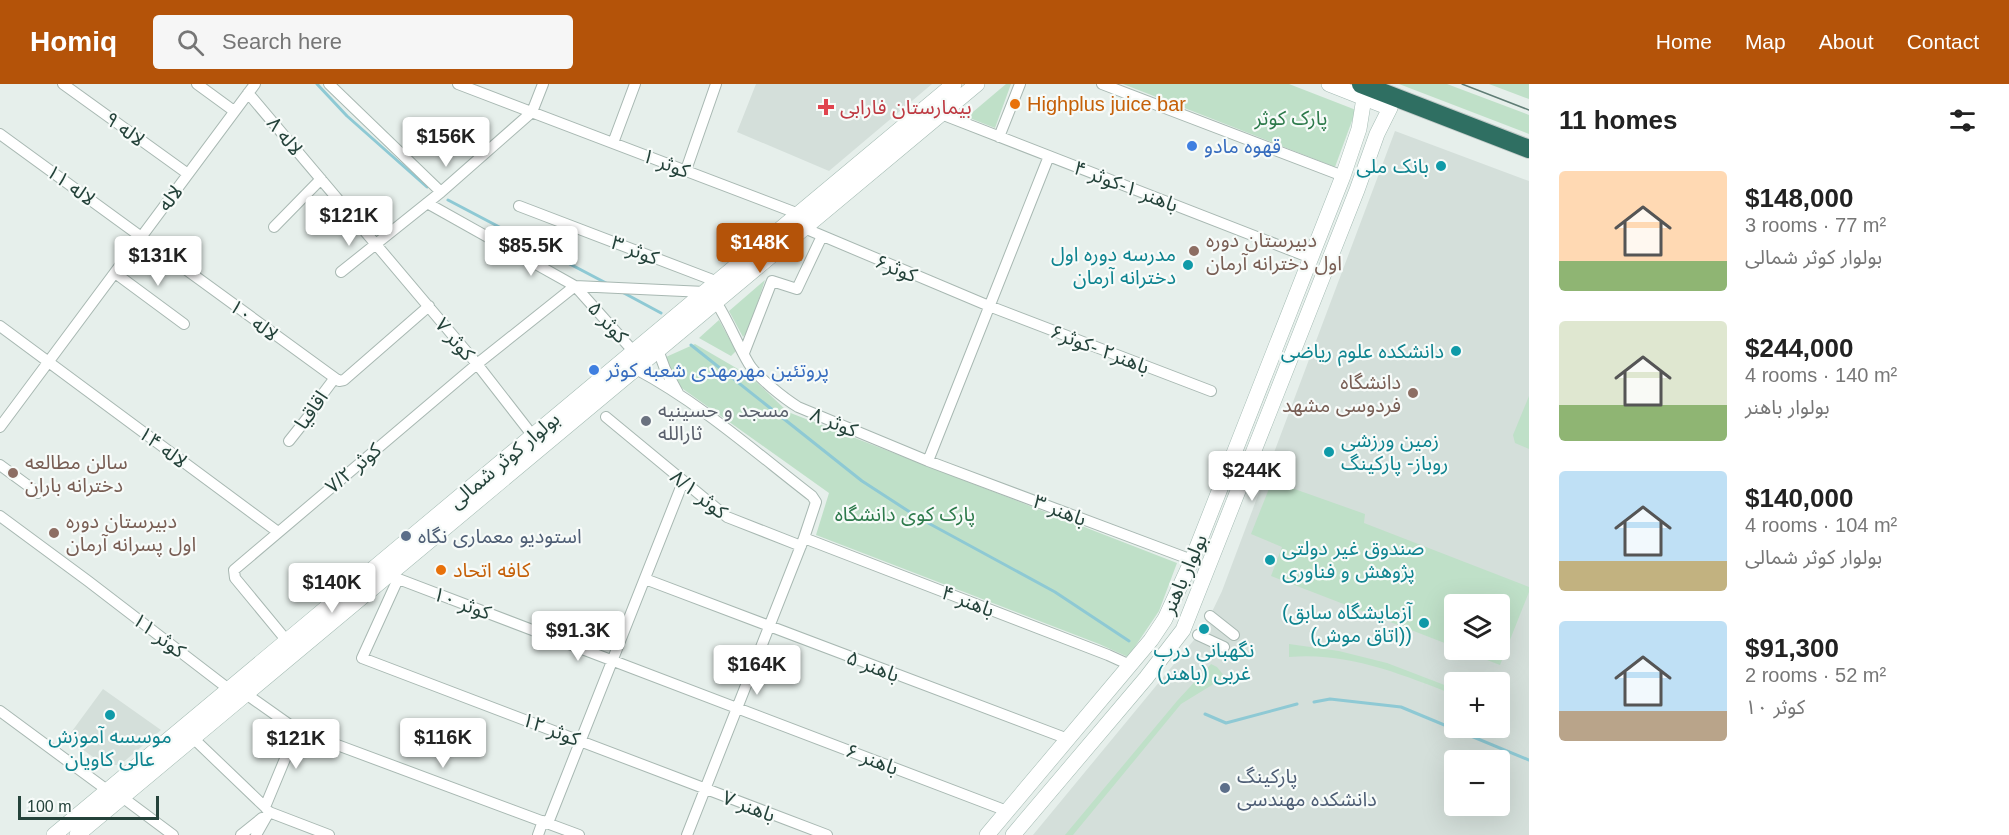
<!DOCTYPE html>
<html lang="en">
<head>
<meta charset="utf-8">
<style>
	:root { --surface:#fff; --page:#f6f6f6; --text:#222; --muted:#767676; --accent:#b45309 }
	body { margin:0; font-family:Helvetica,"Noto Sans Arabic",sans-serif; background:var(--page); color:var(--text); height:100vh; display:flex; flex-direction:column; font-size:22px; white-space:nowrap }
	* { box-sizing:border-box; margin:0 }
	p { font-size:20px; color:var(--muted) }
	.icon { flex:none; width:33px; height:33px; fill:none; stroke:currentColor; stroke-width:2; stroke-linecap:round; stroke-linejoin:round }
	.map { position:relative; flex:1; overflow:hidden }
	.side { display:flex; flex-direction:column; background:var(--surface); width:480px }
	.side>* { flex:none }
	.controls { position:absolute; left:1444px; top:510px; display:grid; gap:12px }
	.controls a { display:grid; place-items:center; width:66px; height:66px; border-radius:6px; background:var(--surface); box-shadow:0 6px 24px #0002; font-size:30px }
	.scale { position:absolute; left:18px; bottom:15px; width:141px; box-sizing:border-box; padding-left:6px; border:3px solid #24423a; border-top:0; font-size:16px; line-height:21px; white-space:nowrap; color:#24423a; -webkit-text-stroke:4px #f7fbf9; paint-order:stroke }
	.price { position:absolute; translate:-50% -51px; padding:0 14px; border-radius:6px; background:#fff; color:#222; font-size:20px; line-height:39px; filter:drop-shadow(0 2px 3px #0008) }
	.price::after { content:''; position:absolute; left:50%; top:36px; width:18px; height:14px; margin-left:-9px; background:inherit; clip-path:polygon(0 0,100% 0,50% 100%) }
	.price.active { background:var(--accent); color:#fff }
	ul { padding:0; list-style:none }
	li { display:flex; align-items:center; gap:18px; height:150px; padding:0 30px }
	li span { display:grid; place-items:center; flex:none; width:168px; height:120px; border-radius:6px; color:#555 }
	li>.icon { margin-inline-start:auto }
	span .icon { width:72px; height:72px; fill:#fffc; stroke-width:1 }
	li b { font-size:26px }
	h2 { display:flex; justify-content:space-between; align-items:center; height:72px; padding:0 30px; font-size:26px }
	header { display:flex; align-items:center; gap:36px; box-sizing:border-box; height:84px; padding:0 30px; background:var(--accent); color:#fff }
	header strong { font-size:28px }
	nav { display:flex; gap:33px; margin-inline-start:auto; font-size:21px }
	.search { width:420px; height:54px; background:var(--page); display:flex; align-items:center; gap:15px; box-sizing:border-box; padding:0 21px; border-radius:6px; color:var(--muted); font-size:22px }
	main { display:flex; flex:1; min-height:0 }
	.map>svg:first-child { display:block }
	.built { fill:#d4dfda; fill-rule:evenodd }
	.green { fill:#bfe0c8 }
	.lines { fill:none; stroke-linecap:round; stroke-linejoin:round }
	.stream { stroke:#8ec9d4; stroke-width:3 }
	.street-casing { stroke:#a8b8b2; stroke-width:12 }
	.secondary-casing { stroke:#a4bbb3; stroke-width:16 }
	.highway-casing { stroke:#c2cac8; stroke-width:20 }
	.street { stroke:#fff; stroke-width:10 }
	.secondary { stroke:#fff; stroke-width:15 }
	.highway { stroke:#2f6f62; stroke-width:18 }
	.tram { stroke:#5f7d75; stroke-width:1.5 }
	.food-dot { fill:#e8710a; stroke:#f7fbf9; stroke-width:2 }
	.health-dot { fill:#e0444e; stroke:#f7fbf9; stroke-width:2 }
	.shop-dot { fill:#3f7fe0; stroke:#f7fbf9; stroke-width:2 }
	.culture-dot { fill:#0f9aa8; stroke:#f7fbf9; stroke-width:2 }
	.education-dot { fill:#8d6e63; stroke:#f7fbf9; stroke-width:2 }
	.worship-dot { fill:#6b7280; stroke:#f7fbf9; stroke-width:2 }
	.service-dot { fill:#5c6f8a; stroke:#f7fbf9; stroke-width:2 }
	.labels { text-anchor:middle; stroke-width:4.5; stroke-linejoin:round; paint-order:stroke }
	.food-label { font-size:20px; fill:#c56008; stroke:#f7fbf9; text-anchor:start }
	.health-label { font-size:20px; fill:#be3a42; stroke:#f7fbf9; text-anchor:start }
	.park-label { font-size:20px; fill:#2d7a4b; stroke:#f7fbf9 }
	.street-label { font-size:20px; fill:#24423a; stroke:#f7fbf9 }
	.shop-label { font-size:20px; fill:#366cbe; stroke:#f7fbf9; text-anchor:start }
	.culture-label { font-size:20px; fill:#0d838f; stroke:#f7fbf9; text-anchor:end }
	.education-label { font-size:20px; fill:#785e54; stroke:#f7fbf9; text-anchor:start }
	.worship-label { font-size:20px; fill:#5b616d; stroke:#f7fbf9; text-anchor:start }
	.service-label { font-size:20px; fill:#4e5e75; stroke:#f7fbf9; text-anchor:start }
</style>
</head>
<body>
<header>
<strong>Homiq</strong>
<div class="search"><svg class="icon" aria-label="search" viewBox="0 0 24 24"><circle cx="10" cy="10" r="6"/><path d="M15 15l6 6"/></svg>Search here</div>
<nav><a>Home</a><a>Map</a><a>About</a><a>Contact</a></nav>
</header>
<main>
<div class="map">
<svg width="1529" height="751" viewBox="0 0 1529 751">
	<rect width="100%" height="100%" fill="#e6efeb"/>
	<path class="built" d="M756 0H932L829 87 737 48Z
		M1395 47 1529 97V751H1033L1198 551 1210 532 1222 507ZM1455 520H1500V566H1455ZM1455 598H1500V644H1455ZM1455 676H1500V722H1455Z
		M103 605 161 646 120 681H104L67 654Z"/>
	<path class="green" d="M1006 0H1011L995 44 967 33Z
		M1123 0H1289L1356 26 1335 83Z
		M1399 0H1447L1529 31V50Z
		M1489 0H1529V15Z
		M765 196 749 245 743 253 729 227Z
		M719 236 736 267 731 272 699 254Z
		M695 260 750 292 788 328 1177 479 1159 527 1128 573 1099 560 816 451 829 409 676 300 666 273Z
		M1529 312V365L1515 359 1513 351Z
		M1272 397 1365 430 1364 439 1529 503V508L1500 581 1461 566H1500V520H1455V563L1271 492 1282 463 1251 450Z
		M1289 560 1339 567 1387 579 1455 605V611C1400 590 1349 568 1289 573Z
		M1211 580 1217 583 1225 593 1181 620 1073 751H1065L1177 617Z"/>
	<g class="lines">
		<path class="stream" d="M317 0 347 32 427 103
			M448 116 606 199
			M622 208 661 229
			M691 261 862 397 919 434 1055 508 1129 557
			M1314 618 1330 615 1401 623 1529 676
			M1205 630 1226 639 1297 620"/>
		<defs>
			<path id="street" d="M63 0 188 90
				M197 0 234 27
				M329 0 441 108
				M458 0 799 130
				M1102 0 1343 92
				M248 9 477 280 533 352
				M941 30 1311 174
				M0 50 339 297 344 296 429 222
				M999 53 1020 0
				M613 59 635 0
				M686 86 716 0
				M427 119 575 202 634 268
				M519 122 718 198
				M274 143 321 95
				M804 144 989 222 1211 307
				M341 188 441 108 532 28 543 0
				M115 189 184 240
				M716 218C729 238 737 260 749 280 757 293 785 315 798 323L928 377 1192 476
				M0 242 278 448
				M658 266 665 285 678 309
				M744 269 772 197 797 205 822 152
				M636 285C700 319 755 368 812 412L816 418 804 454 687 751
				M606 333 727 433 801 462
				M0 343 255 0
				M289 357 312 328 313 323 334 295
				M928 377 1049 72
				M0 381 38 409
				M0 432 88 497 230 606
				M804 454 1108 571 1130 581
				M388 491 1007 727
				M398 495 362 574 827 751
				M645 495 1068 655
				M1210 532 1234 551
				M1198 551 1224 563
				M287 557 235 494 234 486 477 280 575 202 705 208
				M246 610 297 646 579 751
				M0 627 107 706
				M193 654 265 723
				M122 713 173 751
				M269 728 329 751
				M548 739 683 398
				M241 751 262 734
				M256 751 269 728 265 723 297 646
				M538 751 543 737"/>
			<path id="secondary" d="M54 751 954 0
				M77 751 977 0
				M987 751 1151 556 1165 535 1192 476 1343 92 1359 45 1364 14
				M1013 751 1146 594 1183 546 1357 106 1377 50 1390 24 1329 0"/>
			<path id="highway" d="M1361 0 1529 65"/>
		</defs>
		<use href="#street" class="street-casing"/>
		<use href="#secondary" class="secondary-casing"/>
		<use href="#highway" class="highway-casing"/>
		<use href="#street" class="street"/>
		<use href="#secondary" class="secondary"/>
		<use href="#highway" class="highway"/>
		<path class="tram" d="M1462 0 1529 26"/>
	</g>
	<g class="food-dot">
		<circle cx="1015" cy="20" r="6"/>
		<circle cx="441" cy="486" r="6"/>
	</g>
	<path class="health-dot" d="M823 14h6v6h6v6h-6v6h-6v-6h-6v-6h6z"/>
	<g class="shop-dot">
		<circle cx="1192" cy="62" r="6"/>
		<circle cx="594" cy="286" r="6"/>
	</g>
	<g class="culture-dot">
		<circle cx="1441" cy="82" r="6"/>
		<circle cx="1188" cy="181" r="6"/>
		<circle cx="1456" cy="267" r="6"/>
		<circle cx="1329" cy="368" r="6"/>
		<circle cx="1270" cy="476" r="6"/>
		<circle cx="1424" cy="539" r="6"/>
		<circle cx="1204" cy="545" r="6"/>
		<circle cx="110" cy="631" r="6"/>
	</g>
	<g class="education-dot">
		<circle cx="1194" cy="167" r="6"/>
		<circle cx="1413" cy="309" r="6"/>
		<circle cx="13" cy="389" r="6"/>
		<circle cx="54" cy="449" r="6"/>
	</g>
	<circle class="worship-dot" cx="646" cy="337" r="6"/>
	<g class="service-dot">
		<circle cx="406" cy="452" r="6"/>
		<circle cx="1225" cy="704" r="6"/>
	</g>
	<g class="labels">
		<g class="food-label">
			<text x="1027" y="27">Highplus juice bar</text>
			<text x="453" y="493">کافه اتحاد</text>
		</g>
		<g class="health-label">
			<text x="840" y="30">بیمارستان فارابی</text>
		</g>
		<g class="park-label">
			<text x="1291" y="41">پارک کوثر</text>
			<text x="905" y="437">پارک کوی دانشگاه</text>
		</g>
		<g class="street-label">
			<text transform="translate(125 45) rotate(36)" y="7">لاله ۹</text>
			<text transform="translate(285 52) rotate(50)" y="7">لاله ۸</text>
			<text transform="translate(666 79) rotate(21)" y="7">کوثر ۱</text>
			<text transform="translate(71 101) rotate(36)" y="7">لاله ۱۱</text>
			<text transform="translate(1126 102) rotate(21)" y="7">باهنر ۱-کوثر ۴</text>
			<text transform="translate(170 114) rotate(-53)" y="7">لاله</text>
			<text transform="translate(635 166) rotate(21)" y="7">کوثر ۳</text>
			<text transform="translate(896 184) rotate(22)" y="7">کوثر۶</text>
			<text transform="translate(254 236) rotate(37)" y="7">لاله ۱۰</text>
			<text transform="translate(608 238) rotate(48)" y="7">کوثر ۵</text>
			<text transform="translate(455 255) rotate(50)" y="7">کوثر ۷</text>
			<text transform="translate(1100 265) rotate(21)" y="7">باهنر۲ -کوثر۶</text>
			<text transform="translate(311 326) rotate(-55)" y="7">اقاقیا</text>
			<text transform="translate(834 338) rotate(22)" y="7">کوثر ۸</text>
			<text transform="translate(163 363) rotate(37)" y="7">لاله ۱۴</text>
			<text transform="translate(504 376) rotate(-40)" y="7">بولوار کوثر شمالی</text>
			<text transform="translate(353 384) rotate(-40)" y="7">کوثر ۷/۲</text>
			<text transform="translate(699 410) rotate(38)" y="7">کوثر ۸/۱</text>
			<text transform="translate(1060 426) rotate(21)" y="7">باهنر ۳</text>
			<text transform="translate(1184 490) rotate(-66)" y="7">بولوار باهنر</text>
			<text transform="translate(968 517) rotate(21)" y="7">باهنر ۴</text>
			<text transform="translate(462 519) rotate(20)" y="7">کوثر ۱۰</text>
			<text transform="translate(159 551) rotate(37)" y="7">کوثر ۱۱</text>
			<text transform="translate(873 582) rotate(21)" y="7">باهنر ۵</text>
			<text transform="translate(551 645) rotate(21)" y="7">کوثر ۱۲</text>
			<text transform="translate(872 675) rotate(21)" y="7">باهنر ۶</text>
			<text transform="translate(749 722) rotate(21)" y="7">باهنر ۷</text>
		</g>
		<g class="shop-label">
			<text x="1204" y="69">قهوه مادو</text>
			<text x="606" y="293">پروتئین مهرمهدی شعبه کوثر</text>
		</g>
		<g class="culture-label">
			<text x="1429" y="89">بانک ملی</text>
			<text x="1176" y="177">مدرسه دوره اول<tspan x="1176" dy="23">دخترانه آرمان</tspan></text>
			<text x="1444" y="274">دانشکده علوم ریاضی</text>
			<text x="1341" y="363" text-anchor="start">زمین ورزشی<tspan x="1341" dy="23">روباز- پارکینگ</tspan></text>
			<text x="1282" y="471" text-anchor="start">صندوق غیر دولتی<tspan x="1282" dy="23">پژوهش و فناوری</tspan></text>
			<text x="1412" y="535">(آزمایشگاه سابق<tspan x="1412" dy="23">(اتاق موش))</tspan></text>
			<text x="1204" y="573" text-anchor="middle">نگهبانی درب<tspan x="1204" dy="23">غربی (باهنر)</tspan></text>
			<text x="110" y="659" text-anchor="middle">موسسه آموزش<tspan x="110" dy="23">عالی کاویان</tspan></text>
		</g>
		<g class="education-label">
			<text x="1206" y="163">دبیرستان دوره<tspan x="1206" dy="23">اول دخترانه آرمان</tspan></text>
			<text x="1401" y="305" text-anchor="end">دانشگاه<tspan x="1401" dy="23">فردوسی مشهد</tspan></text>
			<text x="25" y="385">سالن مطالعه<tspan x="25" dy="23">دخترانه باران</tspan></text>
			<text x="66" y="444">دبیرستان دوره<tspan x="66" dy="23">اول پسرانه آرمان</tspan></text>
		</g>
		<g class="worship-label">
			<text x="658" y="333">مسجد و حسینیه<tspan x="658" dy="23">ثارالله</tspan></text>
		</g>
		<g class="service-label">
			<text x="418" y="459">استودیو معماری نگاه</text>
			<text x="1237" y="699">پارکینگ<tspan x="1237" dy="23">دانشکده مهندسی</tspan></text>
		</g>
	</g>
</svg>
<div class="controls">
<a><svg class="icon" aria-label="layers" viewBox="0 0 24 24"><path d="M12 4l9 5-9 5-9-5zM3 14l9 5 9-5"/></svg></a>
<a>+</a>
<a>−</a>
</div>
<div class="scale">100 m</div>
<b class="price" style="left:446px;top:84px">$156K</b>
<b class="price" style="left:349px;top:163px">$121K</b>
<b class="price active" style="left:760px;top:190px">$148K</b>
<b class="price" style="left:531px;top:193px">$85.5K</b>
<b class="price" style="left:158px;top:203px">$131K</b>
<b class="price" style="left:1252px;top:418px">$244K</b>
<b class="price" style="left:332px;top:530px">$140K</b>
<b class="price" style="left:578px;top:578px">$91.3K</b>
<b class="price" style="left:757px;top:612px">$164K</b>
<b class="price" style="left:443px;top:685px">$116K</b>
<b class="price" style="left:296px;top:686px">$121K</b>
</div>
<section class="side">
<h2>11 homes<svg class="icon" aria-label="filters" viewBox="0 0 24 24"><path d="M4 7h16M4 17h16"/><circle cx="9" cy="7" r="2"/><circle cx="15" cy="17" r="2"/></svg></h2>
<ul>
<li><span style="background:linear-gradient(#ffd9b3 75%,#8fb573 0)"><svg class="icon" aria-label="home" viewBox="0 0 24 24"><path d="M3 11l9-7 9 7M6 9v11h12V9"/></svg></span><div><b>$148,000</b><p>3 rooms · 77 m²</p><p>بولوار کوثر شمالی</p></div></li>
<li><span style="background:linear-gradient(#dfe7d0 70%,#8fb573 0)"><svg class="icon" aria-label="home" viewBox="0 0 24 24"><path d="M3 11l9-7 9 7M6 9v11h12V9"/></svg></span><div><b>$244,000</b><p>4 rooms · 140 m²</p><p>بولوار باهنر</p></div></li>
<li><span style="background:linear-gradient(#bfe0f5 75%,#c2b280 0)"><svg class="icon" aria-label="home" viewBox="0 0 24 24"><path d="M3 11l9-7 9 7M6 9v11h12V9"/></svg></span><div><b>$140,000</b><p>4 rooms · 104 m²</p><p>بولوار کوثر شمالی</p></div></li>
<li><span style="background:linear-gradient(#bfe0f5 75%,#b9a48a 0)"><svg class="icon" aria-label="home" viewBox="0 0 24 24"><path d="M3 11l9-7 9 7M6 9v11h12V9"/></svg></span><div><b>$91,300</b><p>2 rooms · 52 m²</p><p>کوثر ۱۰</p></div></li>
</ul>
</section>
</main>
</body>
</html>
